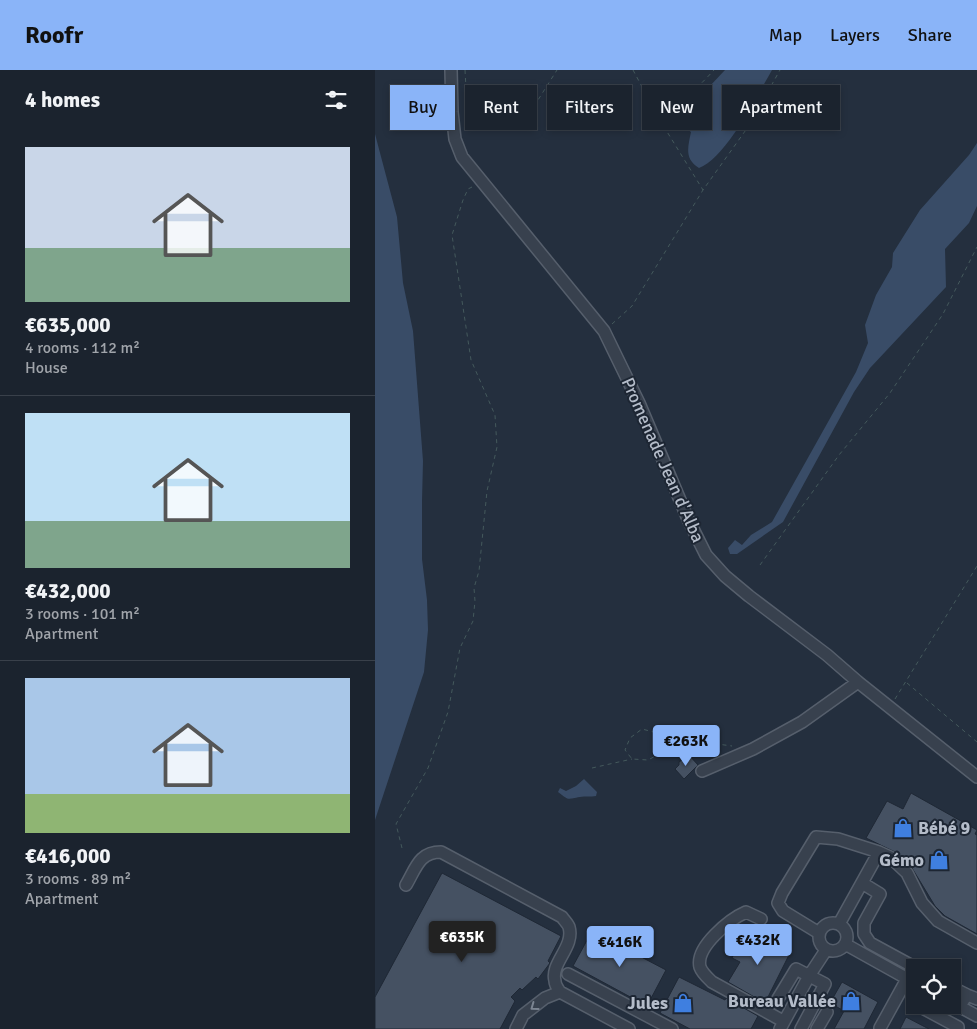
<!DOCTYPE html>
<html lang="en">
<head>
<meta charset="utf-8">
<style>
	:root { --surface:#1b232e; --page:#282f3a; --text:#f1f3f6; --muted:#a0a4aa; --line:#39404a; --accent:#8ab4f8 }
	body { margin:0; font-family:Signika,sans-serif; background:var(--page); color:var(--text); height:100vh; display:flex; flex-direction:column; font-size:19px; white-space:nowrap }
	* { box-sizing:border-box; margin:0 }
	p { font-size:16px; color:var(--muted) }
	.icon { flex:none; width:28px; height:28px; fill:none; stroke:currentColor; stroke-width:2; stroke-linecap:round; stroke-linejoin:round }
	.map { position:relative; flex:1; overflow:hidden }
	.side { display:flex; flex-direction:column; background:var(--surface); width:375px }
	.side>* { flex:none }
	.guide { position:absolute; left:15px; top:15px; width:475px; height:45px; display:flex; gap:10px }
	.tools { position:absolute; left:531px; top:889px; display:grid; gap:10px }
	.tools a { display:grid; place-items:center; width:55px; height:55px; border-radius:0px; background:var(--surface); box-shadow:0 2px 8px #0003,0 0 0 1px var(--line); font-size:25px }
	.price { position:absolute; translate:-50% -42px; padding:0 11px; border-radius:5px; background:var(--accent); color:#111; font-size:16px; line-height:32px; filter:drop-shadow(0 1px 2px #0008) }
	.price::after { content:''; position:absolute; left:50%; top:30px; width:15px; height:11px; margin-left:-8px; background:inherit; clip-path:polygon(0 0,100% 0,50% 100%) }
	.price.on { background:#222; color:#fff }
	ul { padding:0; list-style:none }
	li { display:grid; align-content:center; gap:10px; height:265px; padding:0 25px }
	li+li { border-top:1px solid var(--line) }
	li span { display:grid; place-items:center; height:155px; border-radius:0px; color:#555 }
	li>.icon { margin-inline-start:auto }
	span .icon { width:90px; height:90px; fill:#fffc; stroke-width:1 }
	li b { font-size:21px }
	h2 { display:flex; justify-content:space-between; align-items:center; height:60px; padding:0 25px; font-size:21px }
	.tag { padding:0 18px; border-radius:0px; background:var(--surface); box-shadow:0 2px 8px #0003,0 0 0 1px var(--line); font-size:18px; line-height:45px }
	.tag.on { background:var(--accent); color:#111 }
	header { display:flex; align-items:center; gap:30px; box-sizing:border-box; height:70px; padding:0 25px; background:var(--accent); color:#111 }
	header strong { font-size:24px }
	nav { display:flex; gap:28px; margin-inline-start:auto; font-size:18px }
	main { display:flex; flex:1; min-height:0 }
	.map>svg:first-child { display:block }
	.water { fill:#394c67 }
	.building { fill:#455162; stroke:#1f2835 }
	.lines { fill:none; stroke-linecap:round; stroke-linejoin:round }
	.minor-casing { stroke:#565f6c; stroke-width:14 }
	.path { stroke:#44595c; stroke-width:1; stroke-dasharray:4 4; stroke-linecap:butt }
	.minor { stroke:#38414e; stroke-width:11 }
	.oneway { stroke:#7c8592 }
	.labels { text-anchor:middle; stroke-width:4; stroke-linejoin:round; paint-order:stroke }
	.street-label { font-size:18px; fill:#b4bcc9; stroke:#1d2633 }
	.poi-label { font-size:18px; font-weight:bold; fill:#b4bcc9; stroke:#1d2633; text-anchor:end }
</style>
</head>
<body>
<header>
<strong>Roofr</strong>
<nav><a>Map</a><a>Layers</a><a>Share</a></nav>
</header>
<main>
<section class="side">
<h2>4 homes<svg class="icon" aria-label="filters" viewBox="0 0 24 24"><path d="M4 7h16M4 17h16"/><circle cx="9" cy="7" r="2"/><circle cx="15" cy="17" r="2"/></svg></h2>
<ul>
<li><span style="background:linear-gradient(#c9d6e8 65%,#7fa58c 0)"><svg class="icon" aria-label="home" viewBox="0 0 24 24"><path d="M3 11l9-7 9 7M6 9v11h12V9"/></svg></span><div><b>€635,000</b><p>4 rooms · 112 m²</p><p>House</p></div></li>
<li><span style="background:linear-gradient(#bfe0f5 70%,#7fa58c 0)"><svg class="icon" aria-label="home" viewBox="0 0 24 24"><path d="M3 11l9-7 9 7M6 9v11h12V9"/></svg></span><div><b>€432,000</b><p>3 rooms · 101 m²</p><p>Apartment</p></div></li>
<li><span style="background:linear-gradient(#a9c7e8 75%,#8fb573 0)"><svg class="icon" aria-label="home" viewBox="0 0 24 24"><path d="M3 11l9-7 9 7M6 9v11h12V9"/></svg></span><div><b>€416,000</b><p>3 rooms · 89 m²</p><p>Apartment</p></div></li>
</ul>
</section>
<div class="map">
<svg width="602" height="959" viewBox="0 0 602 959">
	<rect width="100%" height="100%" fill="#242f3e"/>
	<path class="water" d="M350 0H397C382 26 351 88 324 98 309 89 313 77 316 62L308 56 302 57 291 50 292 45 297 43 305 48 312 45 318 34Z
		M0 64 22 147 28 213 38 261 48 391 47 431V489L52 530 53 560 49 602 0 750Z
		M602 73V136L594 153 570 179 571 217 495 298 479 322 408 452 362 484H355L353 478 360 470 367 475 376 465 397 452 481 302 493 273 490 255 501 225 517 197 518 183 545 140 594 85Z
		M209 709 222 722 221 726C216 727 210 726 205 727 191 729 195 731 183 722L185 718 191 721 201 716Z"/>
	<path class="building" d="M314 685 323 695 309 709 300 699 304 695V692Z
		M536 723 602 760 600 764 602 765V864L570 846 560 836 537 798 520 782 491 768 512 731 528 739Z
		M67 803 186 866 173 891 175 893 163 909 161 907 147 920 145 918 136 927 140 931 125 959H0V927Z
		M371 860 415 883 390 933 353 912 365 892 357 888Z
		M217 861 291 900 272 936 198 896Z
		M304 907 350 930 351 928 383 946 376 959H315L285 943Z
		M467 912 503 932 489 959H459L469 941 455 933Z
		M531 947 554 959H525Z"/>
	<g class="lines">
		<defs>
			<path id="minor" d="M76 0 77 42 80 69 87 87 229 261 264 333 313 449 331 485 350 506 374 526 452 585 483 612 602 707
				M327 701 378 679 427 652 483 612
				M487 813 505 824 489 853V864L495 873 541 898
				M31 815C41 798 44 782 66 782L187 847C189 850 193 854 194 857 200 877 175 893 180 911 180 915 183 919 185 922L254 959
				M386 849 371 842C355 849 320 877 325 897 327 903 333 908 337 912L408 951
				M444 867a14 14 0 1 1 28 0a14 14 0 1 1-28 0Z
				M464 854 504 782 515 787 532 803 547 833 563 851 602 873
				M444 863 408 841 403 833 407 823 441 767 463 769 504 782
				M470 874 540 913
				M193 904 297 959
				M578 918 592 925
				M401 932 421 899 450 914 426 959
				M578 933 602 946
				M542 935 583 957V959
				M584 937 592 925 602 929
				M505 958 532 909
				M141 959 148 945 170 928 185 922
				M405 959 434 906 451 880
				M442 959 452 942"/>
		</defs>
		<use href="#minor" class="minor-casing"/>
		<path class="path" d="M90 0 93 55 110 59 144 50 163 30 182 0
			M258 0 286 52 328 120
			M287 51C290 40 298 38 306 31 318 22 329 11 339 0
			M237 254 257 236 328 120 373 57 405 0
			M385 495 464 385 515 323 568 244 602 177
			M532 613 602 672
			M520 629 602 496
			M305 669 290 681 273 690 257 689 250 680 255 668 267 659 305 669 357 676
			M217 698 257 689
			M27 778 21 754 53 698 73 642 85 578 98 551 100 531 99 518 104 501 112 421 122 377 120 345 96 290 77 165 88 130 93 119 97 117"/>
		<use href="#minor" class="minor"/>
	</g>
	<defs><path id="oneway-chevron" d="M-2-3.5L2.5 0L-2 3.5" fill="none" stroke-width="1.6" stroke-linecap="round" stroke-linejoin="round" transform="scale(1.25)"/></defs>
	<use class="oneway" href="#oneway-chevron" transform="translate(159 937) rotate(144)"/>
	<defs>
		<symbol id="shop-bare" viewBox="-9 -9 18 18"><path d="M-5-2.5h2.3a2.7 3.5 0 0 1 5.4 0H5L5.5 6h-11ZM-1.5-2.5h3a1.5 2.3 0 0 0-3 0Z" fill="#3f7fe0" stroke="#1d2633" stroke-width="2.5" paint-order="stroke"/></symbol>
	</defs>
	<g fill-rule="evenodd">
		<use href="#shop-bare" x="514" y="744" width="28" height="28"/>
		<use href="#shop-bare" x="550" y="776" width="28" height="28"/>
		<use href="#shop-bare" x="462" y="917" width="28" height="28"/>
		<use href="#shop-bare" x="294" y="919" width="28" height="28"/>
	</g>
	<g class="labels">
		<g class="street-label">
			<text transform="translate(288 390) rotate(66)" y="6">Promenade Jean d'Alba</text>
		</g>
		<g class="poi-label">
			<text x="543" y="764" text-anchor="start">Bébé 9</text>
			<text x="549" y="796">Gémo</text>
			<text x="461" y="937">Bureau Vallée</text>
			<text x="293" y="939">Jules</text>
		</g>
	</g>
</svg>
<div class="tools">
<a><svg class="icon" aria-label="locate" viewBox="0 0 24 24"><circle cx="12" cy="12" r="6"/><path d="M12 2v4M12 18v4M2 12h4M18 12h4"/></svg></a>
</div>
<b class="price" style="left:311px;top:697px">€263K</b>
<b class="price on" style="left:87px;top:893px">€635K</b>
<b class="price" style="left:383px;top:896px">€432K</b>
<b class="price" style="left:245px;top:898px">€416K</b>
<div class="guide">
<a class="tag on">Buy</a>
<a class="tag">Rent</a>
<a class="tag">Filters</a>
<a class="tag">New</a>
<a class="tag">Apartment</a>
</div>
</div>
</main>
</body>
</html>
